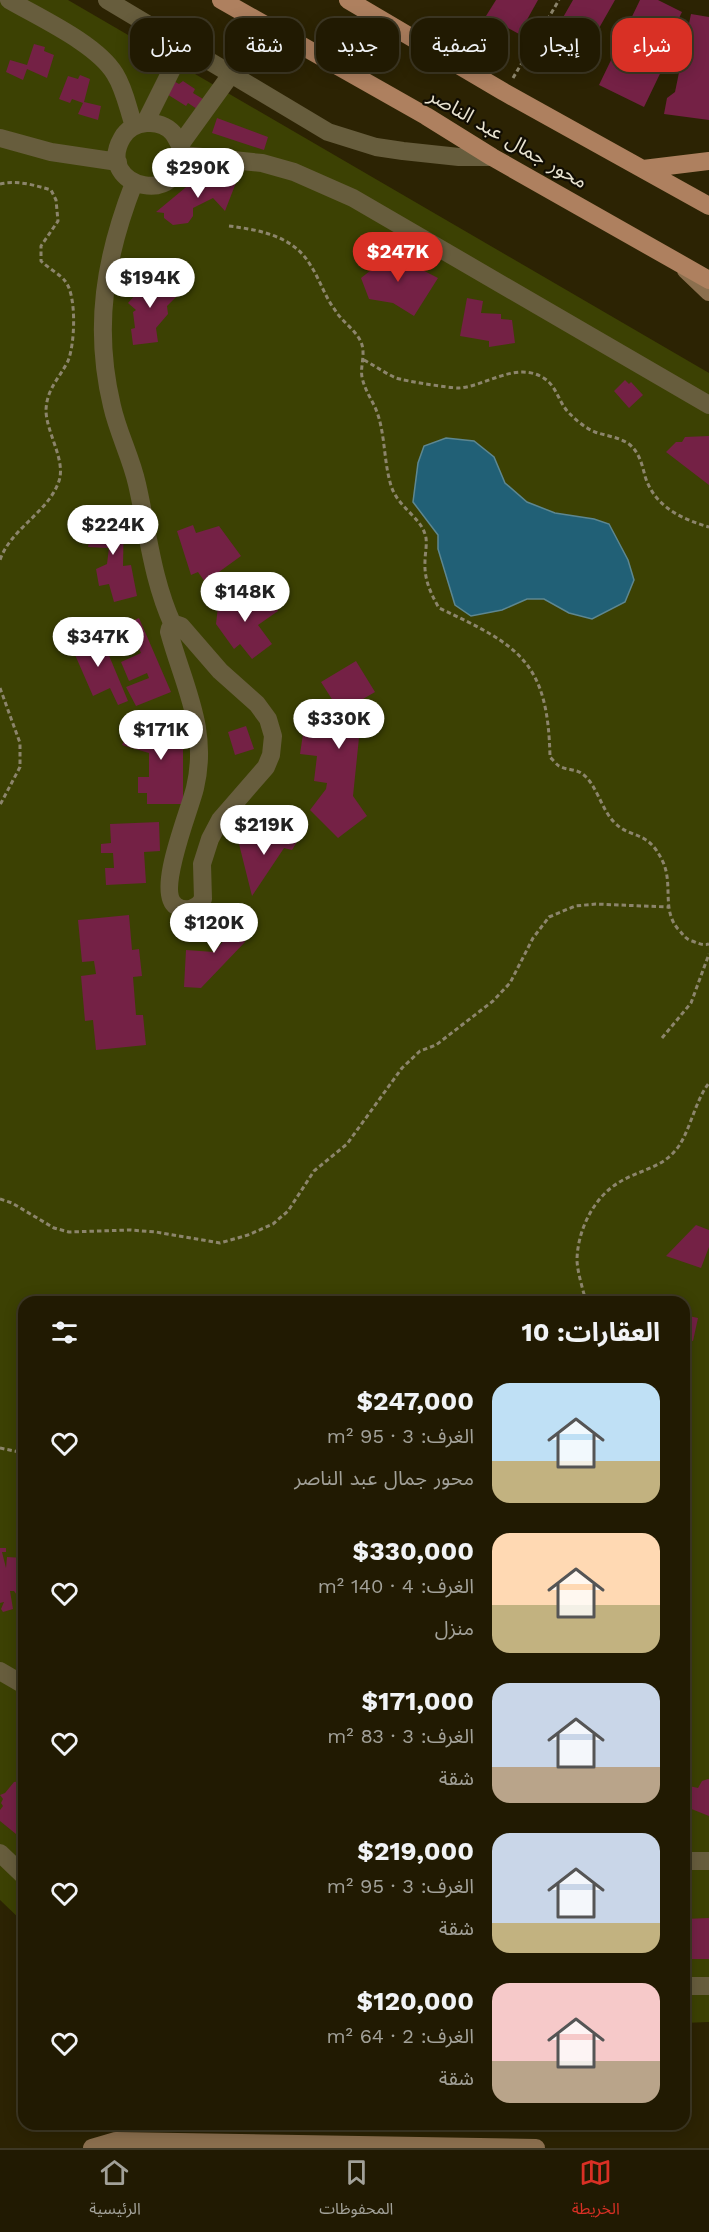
<!DOCTYPE html>
<html lang="ar">
<head>
<meta charset="utf-8">
<style>
	:root { --surface:#211a02; --page:#2d2711; --text:#f1f3f6; --muted:#a2a199; --line:#3e3824; --accent:#d93025 }
	body { margin:0; font-family:"Work Sans","Noto Sans Arabic",sans-serif; background:var(--page); color:var(--text); direction:rtl; height:100vh; display:flex; flex-direction:column; font-size:22px; white-space:nowrap }
	* { box-sizing:border-box; margin:0 }
	p { font-size:20px; color:var(--muted) }
	.icon { flex:none; width:33px; height:33px; fill:none; stroke:currentColor; stroke-width:2; stroke-linecap:round; stroke-linejoin:round }
	.map { position:relative; flex:1; overflow:hidden; direction:ltr }
	.sheet { position:absolute; left:18px; top:1296px; width:672px; height:834px; display:flex; flex-direction:column; background:var(--surface); border-radius:18px; box-shadow:0 3px 15px #0003,0 0 0 2px var(--line); direction:rtl }
	.sheet>* { flex:none }
	.hud { position:absolute; left:18px; top:18px; width:674px; height:54px; direction:rtl; display:flex; gap:12px }
	.price { position:absolute; translate:-50% -51px; padding:0 14px; border-radius:21px; background:#fff; color:#222; font-size:20px; line-height:39px; filter:drop-shadow(0 2px 3px #0008) }
	.price::after { content:''; position:absolute; left:50%; top:36px; width:18px; height:14px; margin-left:-9px; background:inherit; clip-path:polygon(0 0,100% 0,50% 100%) }
	.price.active { background:var(--accent); color:#fff }
	ul { padding:0; list-style:none }
	li { display:flex; align-items:center; gap:18px; height:150px; padding:0 30px }
	li span { display:grid; place-items:center; flex:none; width:168px; height:120px; border-radius:18px; color:#555 }
	li>.icon { margin-inline-start:auto }
	span .icon { width:72px; height:72px; fill:#fffc; stroke-width:1 }
	li b { font-size:26px }
	h2 { display:flex; justify-content:space-between; align-items:center; height:72px; padding:0 30px; font-size:26px }
	.chip { padding:0 21px; border-radius:18px; background:var(--surface); box-shadow:0 3px 15px #0003,0 0 0 2px var(--line); font-size:21px; line-height:54px }
	.chip.active { background:var(--accent); color:#fff }
	.tabs { display:flex; justify-content:space-around; align-items:center; height:84px; border-top:2px solid var(--line); background:var(--surface); font-size:16px; color:var(--muted) }
	.tabs a { display:grid; justify-items:center; gap:3px }
	.tabs .active { color:var(--accent) }
	.map>svg:first-child { display:block }
	.green { fill:#3c4103 }
	.water { fill:#216076; stroke:#5d8791; stroke-width:1.5 }
	.building { fill:#742145 }
	.lines { fill:none; stroke-linecap:round; stroke-linejoin:round }
	.path { stroke:#8c856c; stroke-width:3; stroke-dasharray:4.5 3; stroke-linecap:butt }
	.street { stroke:#675d3d; stroke-width:18 }
	.secondary { stroke:#8b6f4e; stroke-width:18 }
	.primary { stroke:#ae805f; stroke-width:18 }
	.labels { text-anchor:middle; stroke-width:4.5; stroke-linejoin:round; paint-order:stroke }
	.street-label { font-size:20px; fill:#e8e3d1; stroke:#110d03 }
</style>
</head>
<body>
<div class="map">
<svg width="709" height="2148" viewBox="0 0 709 2148">
	<rect width="100%" height="100%" fill="#2c2303"/>
	<path class="green" d="M0 0H68L709 373V2022L684 2023V1302H24V1923L0 1900Z"/>
	<path class="water" d="M446 438 474 441 494 457 505 483 527 502 555 513 594 519 609 524 628 560 634 580 625 602 592 619 569 613 544 599H527L502 610 471 616 455 605 438 549V535L413 502 418 463 424 446Z"/>
	<path class="building" d="M496 0H538L519 34 486 16Z
		M573 0H615L578 65 546 47Z
		M640 0H658L682 12 662 52 669 55 644 107 599 85Z
		M691 14 709 17V120L664 114 667 98 675 92Z
		M34 44 45 47 44 51 54 55 47 78 27 69 23 80 6 72 10 60 27 65Z
		M80 75 90 79 84 102 101 106 98 120 78 114 83 103 72 99 70 103 59 99 68 76 78 79Z
		M170 79 179 84 183 81 195 89 193 93 203 99 197 109 188 103 186 106 162 91Z
		M217 118 268 137 264 150 212 133Z
		M223 176 237 180 225 211 213 198 193 208V216L188 223 173 225 164 218V213L156 212 191 183Z
		M376 252 391 262 397 257 438 278 414 316 393 303 369 299 361 278 375 267 369 262Z
		M155 274 178 295 167 306 168 314 156 328 158 342 133 345 131 329 135 328 133 312 136 310 128 303 136 294 132 290 140 283 143 286Z
		M467 298 483 301 481 313 501 314V319L512 320 515 343 489 347V341L460 336Z
		M625 380 629 384 631 382 643 395 629 408 614 391Z
		M709 436V485L666 452 676 442H682L685 437Z
		M112 511 124 512 123 566 131 565 137 596 114 602 109 584 99 586 96 569 107 564 109 548 88 547 91 532 83 528 96 515 111 525Z
		M193 525 196 533 219 526 241 556 205 582 198 572 191 575 177 531Z
		M243 593 253 606 267 596 278 611 258 625 272 644 252 659 240 644 234 649 216 624 219 598 225 595 235 599Z
		M139 618 171 692 136 706 126 687 149 678 147 673 129 681 121 662 141 653 137 644 126 649 117 628Z
		M89 633 96 650 105 646 128 701 118 705 110 688 93 696 69 641Z
		M356 661 375 692 363 699 353 796 367 816 338 838 310 810 326 789 327 783 314 781 317 756 300 754 303 734 320 735 322 711 334 713 335 704 321 682Z
		M183 711V804H147V793H138V777H149V753L122 745 131 726 144 733 149 725 165 733 169 716Z
		M246 726 254 749 235 755 228 732Z
		M159 822 160 851 144 852 146 883 106 885 105 868H114L113 853H101V844L111 843 110 824Z
		M276 828 298 840 292 850 284 848 252 896 239 844 272 835Z
		M226 911 242 925 245 942 201 988 184 987 186 950 214 952 227 937 213 925Z
		M129 915 132 950 139 949 142 976 133 977 136 1015H143L146 1045 96 1050 93 1020 85 1021 81 976 96 974 94 961 82 962 78 920Z
		M696 1225 709 1230V1247L701 1268 666 1256Z
		M684 1315 698 1318 693 1341 684 1339Z
		M0 1548H6V1552H2L6 1568 7 1557 24 1558V1597L20 1596 22 1593 20 1591H17V1595L14 1591H10L13 1609 3 1612 1 1609 4 1602 0 1603Z
		M24 1777V1832L21 1831 16 1834 0 1821V1810L3 1806 1 1803 3 1799 0 1795 5 1793 14 1782 21 1781Z
		M708 1779H709V1816L684 1806V1789L689 1786 698 1788 702 1781Z
		M709 1918V1959H684V1919Z"/>
	<g class="lines">
		<path class="path" d="M513 78 559 0
			M0 184C17 180 34 185 51 190L56 200 58 221 41 246V261C48 268 61 275 65 281 77 295 75 344 68 361 59 379 47 388 46 410 46 432 66 460 59 481 48 513 11 528 0 560
			M229 226C260 230 294 236 311 266 320 280 325 297 335 310 342 322 355 329 361 342 366 354 360 366 362 377 365 392 374 402 378 415 385 437 384 460 390 482 396 508 422 516 426 538 427 546 425 554 425 561 424 579 430 592 439 608 520 646 548 662 550 757 552 759 556 764 559 766 566 770 575 769 581 773 596 782 601 809 614 822 631 840 647 829 662 860 674 883 661 909 678 929 683 934 685 939 692 941 698 943 703 946 709 944
			M364 360C375 366 385 373 396 378 405 381 449 388 459 388 486 386 515 362 542 377 557 385 558 402 569 413 576 420 585 428 595 432 606 436 619 437 629 444 639 452 642 464 645 476 654 506 681 519 709 527
			M0 688 20 743V767L0 805
			M662 1038 691 1003 709 954
			M0 1199 12 1203 54 1228 69 1232 130 1230 156 1232 220 1243 248 1235 273 1224 288 1211 314 1171 347 1144 402 1068 420 1051 436 1045 493 1001 510 983 533 938 549 917 575 906 596 904 668 907
			M586 1302C583 1289 578 1275 577 1261 577 1232 593 1198 618 1183 636 1171 659 1169 674 1152 689 1137 694 1102 709 1083
			M0 1448 24 1453"/>
		<path class="street" d="M9 0C40 18 97 44 115 74 125 90 128 109 134 126
			M107 0 328 132 376 147 403 151 459 157H492
			M145 123 184 45
			M0 138 51 152 118 162
			M180 145C178 142 176 137 173 133 160 118 132 120 122 138 93 188 189 211 180 145L232 73
			M182 155 262 163 294 172 353 198 709 405
			M134 183C105 257 93 327 112 406 118 433 131 457 137 484 148 532 152 579 173 625
			M175 624 181 626 220 671 257 704 268 719 273 736 271 755 266 767 220 820 210 839 202 864 203 899C198 908 186 913 176 906 155 892 190 810 195 788 209 729 184 687 169 632L170 628Z
			M0 1671 24 1685
			M0 1853 24 1876
			M684 1861H709
			M684 1986H709"/>
		<path class="secondary" d="M686 270 709 292
			M92 2148 116 2141 536 2148"/>
		<path class="primary" d="M221 0 426 116 492 157 709 280
			M348 0 504 92 709 206
			M643 169 709 161"/>
	</g>
	<g class="labels">
		<g class="street-label">
			<text transform="translate(508 138) rotate(30)" y="7">محور جمال عبد الناصر</text>
		</g>
	</g>
</svg>
<b class="price" style="left:198px;top:199px">$290K</b>
<b class="price active" style="left:398px;top:283px">$247K</b>
<b class="price" style="left:150px;top:309px">$194K</b>
<b class="price" style="left:113px;top:556px">$224K</b>
<b class="price" style="left:245px;top:623px">$148K</b>
<b class="price" style="left:98px;top:668px">$347K</b>
<b class="price" style="left:339px;top:750px">$330K</b>
<b class="price" style="left:161px;top:761px">$171K</b>
<b class="price" style="left:264px;top:856px">$219K</b>
<b class="price" style="left:214px;top:954px">$120K</b>
<div class="hud">
<a class="chip active">شراء</a>
<a class="chip">إيجار</a>
<a class="chip">تصفية</a>
<a class="chip">جديد</a>
<a class="chip">شقة</a>
<a class="chip">منزل</a>
</div>
<section class="sheet">
<h2>العقارات: 10<svg class="icon" aria-label="filters" viewBox="0 0 24 24"><path d="M4 7h16M4 17h16"/><circle cx="9" cy="7" r="2"/><circle cx="15" cy="17" r="2"/></svg></h2>
<ul>
<li><span style="background:linear-gradient(#bfe0f5 65%,#c2b280 0)"><svg class="icon" aria-label="home" viewBox="0 0 24 24"><path d="M3 11l9-7 9 7M6 9v11h12V9"/></svg></span><div><b>$247,000</b><p>الغرف: 3 · 95 m²</p><p>محور جمال عبد الناصر</p></div><svg class="icon" aria-label="heart" viewBox="0 0 24 24"><path d="M12 20l-8-8c-3-5 5-10 8-4 3-6 11-1 8 4z"/></svg></li>
<li><span style="background:linear-gradient(#ffd9b3 60%,#c2b280 0)"><svg class="icon" aria-label="home" viewBox="0 0 24 24"><path d="M3 11l9-7 9 7M6 9v11h12V9"/></svg></span><div><b>$330,000</b><p>الغرف: 4 · 140 m²</p><p>منزل</p></div><svg class="icon" aria-label="heart" viewBox="0 0 24 24"><path d="M12 20l-8-8c-3-5 5-10 8-4 3-6 11-1 8 4z"/></svg></li>
<li><span style="background:linear-gradient(#c9d6e8 70%,#b9a48a 0)"><svg class="icon" aria-label="home" viewBox="0 0 24 24"><path d="M3 11l9-7 9 7M6 9v11h12V9"/></svg></span><div><b>$171,000</b><p>الغرف: 3 · 83 m²</p><p>شقة</p></div><svg class="icon" aria-label="heart" viewBox="0 0 24 24"><path d="M12 20l-8-8c-3-5 5-10 8-4 3-6 11-1 8 4z"/></svg></li>
<li><span style="background:linear-gradient(#c9d6e8 75%,#c2b280 0)"><svg class="icon" aria-label="home" viewBox="0 0 24 24"><path d="M3 11l9-7 9 7M6 9v11h12V9"/></svg></span><div><b>$219,000</b><p>الغرف: 3 · 95 m²</p><p>شقة</p></div><svg class="icon" aria-label="heart" viewBox="0 0 24 24"><path d="M12 20l-8-8c-3-5 5-10 8-4 3-6 11-1 8 4z"/></svg></li>
<li><span style="background:linear-gradient(#f6c9c9 65%,#b9a48a 0)"><svg class="icon" aria-label="home" viewBox="0 0 24 24"><path d="M3 11l9-7 9 7M6 9v11h12V9"/></svg></span><div><b>$120,000</b><p>الغرف: 2 · 64 m²</p><p>شقة</p></div><svg class="icon" aria-label="heart" viewBox="0 0 24 24"><path d="M12 20l-8-8c-3-5 5-10 8-4 3-6 11-1 8 4z"/></svg></li>
</ul>
</section>
</div>
<nav class="tabs">
<a class="active"><svg class="icon" aria-label="map" viewBox="0 0 24 24"><path d="M3 6l6-2 6 2 6-2v14l-6 2-6-2-6 2zM9 4v14M15 6v14"/></svg>الخريطة</a>
<a><svg class="icon" aria-label="saved" viewBox="0 0 24 24"><path d="M7 4h10v16l-5-4-5 4z"/></svg>المحفوظات</a>
<a><svg class="icon" aria-label="home" viewBox="0 0 24 24"><path d="M3 11l9-7 9 7M6 9v11h12V9"/></svg>الرئيسية</a>
</nav>
</body>
</html>
